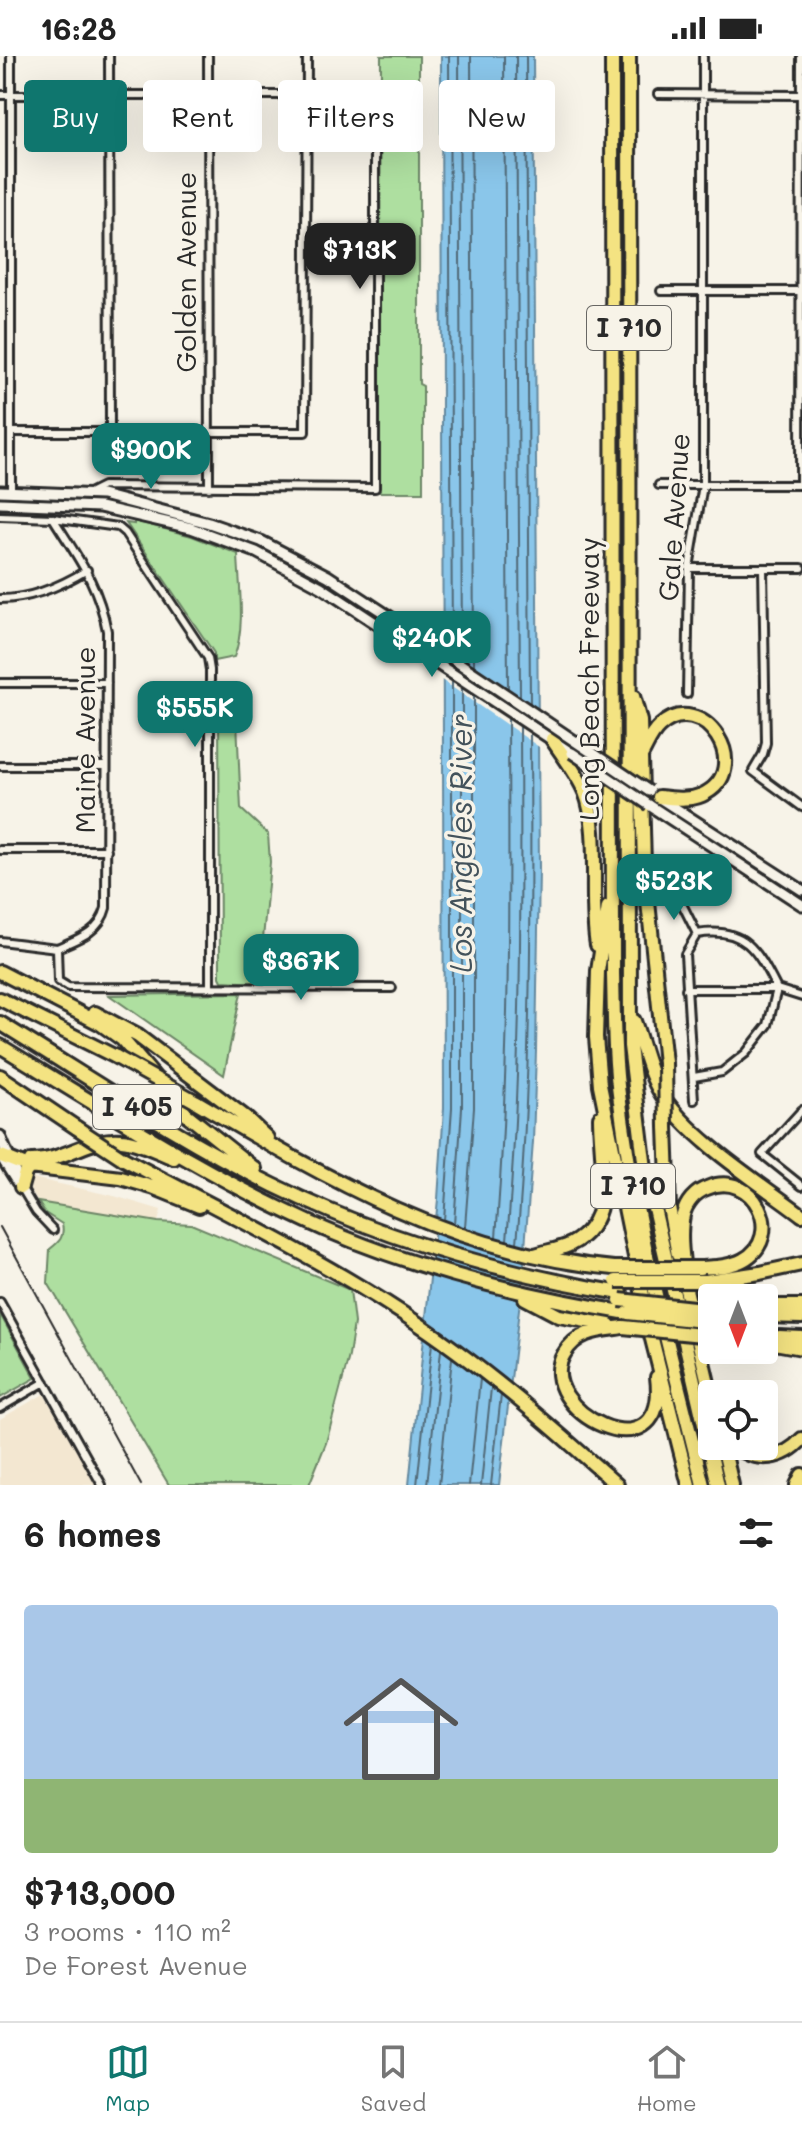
<!DOCTYPE html>
<html lang="en">
<head>
<meta charset="utf-8">
<style>
	:root { --surface:#fff; --page:#f6f6f6; --text:#222; --muted:#767676; --line:#e0e0e0; --accent:#0f766e }
	body { margin:0; font-family:Mali,sans-serif; background:var(--page); color:var(--text); height:100vh; display:flex; flex-direction:column; font-size:30px; white-space:nowrap }
	* { box-sizing:border-box; margin:0 }
	p { font-size:26px; color:var(--muted) }
	.icon { flex:none; width:44px; height:44px; fill:none; stroke:currentColor; stroke-width:2; stroke-linecap:round; stroke-linejoin:round }
	.map { position:relative; height:1429px; overflow:hidden }
	.details { display:flex; flex-direction:column; background:var(--surface); flex:1 }
	.details>* { flex:none }
	.banner { position:absolute; left:24px; top:24px; width:754px; height:72px; display:flex; gap:16px }
	.needle { width:52px; rotate:180deg }
	.buttons { position:absolute; left:698px; top:1228px; display:grid; gap:16px }
	.buttons a { display:grid; place-items:center; width:80px; height:80px; border-radius:8px; background:var(--surface); box-shadow:0 8px 32px #0002; font-size:40px }
	.price { position:absolute; translate:-50% -68px; padding:0 18px; border-radius:16px; background:var(--accent); color:#fff; font-size:26px; line-height:52px; filter:drop-shadow(0 2px 4px #0008) }
	.price::after { content:''; position:absolute; left:50%; top:48px; width:24px; height:18px; margin-left:-12px; background:inherit; clip-path:polygon(0 0,100% 0,50% 100%) }
	.price.on { background:#222; color:#fff }
	ul { padding:0; list-style:none }
	li { display:grid; align-content:center; gap:16px; height:424px; padding:0 24px }
	li+li { border-top:2px solid var(--line) }
	li span { display:grid; place-items:center; height:248px; border-radius:8px; color:#555 }
	li>.icon { margin-inline-start:auto }
	span .icon { width:144px; height:144px; fill:#fffc; stroke-width:1 }
	li b { font-size:34px }
	h2 { display:flex; justify-content:space-between; align-items:center; height:96px; padding:0 24px; font-size:34px }
	.chip { padding:0 28px; border-radius:8px; background:var(--surface); box-shadow:0 8px 32px #0002; font-size:28px; line-height:72px }
	.chip.on { background:var(--accent); color:#fff }
	.status { display:flex; justify-content:space-between; align-items:center; height:56px; padding:0 40px; background:var(--surface); direction:ltr }
	.status svg { height:22px; fill:currentColor }
	.tabs { display:flex; justify-content:space-around; align-items:center; height:112px; border-top:2px solid var(--line); background:var(--surface); font-size:22px; color:var(--muted) }
	.tabs a { display:grid; justify-items:center; gap:4px }
	.tabs .on { color:var(--accent) }
	.map>svg:first-child { display:block }
	.built { fill:#f3e7d1 }
	.green { fill:#aedfa0; stroke:#6c8566; stroke-width:2 }
	.water { fill:#8ac6ea; stroke:#64889e; stroke-width:2 }
	.pier { fill:#f7f3e8 }
	.lines { fill:none; stroke-linecap:round; stroke-linejoin:round }
	.shore { stroke:#516977; stroke-width:2 }
	.minor-casing { stroke:#2b2b2b; stroke-width:12 }
	.secondary-casing { stroke:#2b2b2b; stroke-width:15 }
	.motorway-casing { stroke:#2b2b2b; stroke-width:18 }
	.minor { stroke:#f7f3e8; stroke-width:6 }
	.secondary { stroke:#f7f3e8; stroke-width:9 }
	.motorway { stroke:#f4e382; stroke-width:12 }
	.tram { stroke:#2b2b2b; stroke-width:2 }
	.secondary-bridge-casing { stroke:#2b2b2b; stroke-width:15; stroke-linecap:butt }
	.motorway-bridge-casing { stroke:#2b2b2b; stroke-width:18; stroke-linecap:butt }
	.secondary-bridge { stroke:#f7f3e8; stroke-width:9 }
	.motorway-bridge { stroke:#f4e382; stroke-width:12 }
	.labels { text-anchor:middle; stroke-width:7; stroke-linejoin:round; paint-order:stroke }
	.shield { fill:#f7f3e8; stroke:#686764; stroke-width:2 }
	.shield-label { font-size:26px; font-weight:bold; fill:#2b2b2b }
	.street-label { font-size:28px; fill:#2b2b2b; stroke:#f7f3e8 }
	.water-label { font-size:30px; font-style:italic; fill:#43525b; stroke:#f7f3e8 }
</style>
</head>
<body>
<div class="status"><b>16:28</b><svg viewBox="0 0 49 12"><path d="M0 12V9h3v3zM5 12V6h3v6zM10 12V3h3v9zM15 12V0h3v12zM26 1h20v11H26zM47 4h2v5h-2z"/></svg></div>
<div class="map">
<svg width="802" height="1429" viewBox="0 0 802 1429">
	<rect width="100%" height="100%" fill="#f7f3e8"/>
	<filter id="ink" filterUnits="userSpaceOnUse"><feTurbulence type="fractalNoise" baseFrequency=".0125" numOctaves="2"/><feDisplacementMap in="SourceGraphic" scale="16" xChannelSelector="R" yChannelSelector="G"/><feConvolveMatrix kernelMatrix="1 2 1 2 8 2 1 2 1" color-interpolation-filters="sRGB"/></filter>
	<g filter="url(#ink)">
		<path class="built" d="M28 1121 114 1140 161 1154 158 1166 38 1146 28 1131Z
			M44 1338 96 1429H0V1363Z"/>
		<path class="green" d="M381 0H419V328L423 330V436H379Z
			M134 465 192 480 238 498C239 530 246 571 234 601L214 605V597L126 467 134 468Z
			M226 638 236 643 241 753 268 778 270 806 259 927 222 925 220 921 219 641Z
			M241 937 224 1019 109 939Z
			M38 1146 158 1166 191 1168 350 1234 354 1267 349 1300 326 1387 309 1429H169L48 1227 50 1193C59 1186 65 1181 62 1168L45 1157Z
			M0 1258 35 1322 0 1342Z"/>
		<path class="water" d="M441 0H533L539 813 536 995 533 1086 523 1218 499 1429H409L438 1143 444 1052Z"/>
		<path class="pier" d="M440 586 542 655V693L440 623Z"/>
		<g class="lines">
			<path class="shore" d="M449 0 452 594
				M459 0 462 601
				M471 0 474 609
				M504 0 508 632
				M516 0 520 640
				M526 0 530 647
				M444 1164 452 1052V626
				M454 1168 462 1052V632
				M465 1171 474 1052V640
				M496 1181C510 1009 509 835 508 663
				M507 1184C522 1014 521 842 520 671
				M517 1187C532 1017 531 847 530 677
				M417 1429 432 1287
				M427 1429 441 1294
				M439 1429 452 1302
				M469 1429 480 1323
				M481 1429 491 1332
				M491 1429 501 1339"/>
			<defs>
				<path id="minor" d="M11 0V435
					M109 0 110 376
					M208 0 209 432
					M658 38 802 39
					M0 39H375V432L103 430 91 436
					M661 235H801
					M11 376H305L307 0
					M659 429H802
					M800 429 801 0
					M0 460 53 462 118 471 125 477 208 602 210 614V931
					M53 462C78 502 98 527 107 575L106 852C100 876 78 883 57 892
					M689 512H802
					M763 512 766 687 763 698 753 715 802 751
					M0 543C32 543 61 530 87 514
					M0 627H107
					M687 638 689 512 703 429V0
					M0 710H106
					M0 794H107
					M678 840 697 878
					M0 885 57 892
					M57 892 58 925 68 931 392 932
					M686 933H777L802 941
					M694 1021 722 1016 746 997 768 969 777 933C757 894 745 870 697 878
					M694 1044 685 898 697 878
					M802 1054 762 1098 802 1130
					M21 1131 36 1156 53 1174
					M0 1246 102 1429
					M0 1352 45 1326"/>
				<path id="secondary" d="M0 435 102 439 209 467 261 485 328 520 395 564
					M0 447 100 451 191 472 256 496 321 531 572 697
					M661 743 802 834
					M649 749 802 849
					M0 1080 21 1131
					M0 1099 17 1126"/>
				<path id="motorway" d="M612 0 613 918C614 961 614 1004 620 1046 636 1176 672 1302 703 1429
					M629 0 630 990 645 1113 718 1429
					M633 640 640 665 644 808 665 1007
					M552 683C563 700 577 717 585 736 601 775 589 844 597 889
					M642 698C647 689 651 678 659 671 702 630 757 714 702 739 688 745 673 742 659 741
					M608 851 598 915 596 981 600 1029 651 1279 689 1429
					M0 916 101 968 122 983 186 1058 255 1113
					M0 943 116 1001
					M95 957 138 980 245 1061 267 1082
					M634 965C643 990 648 1017 662 1039 690 1083 760 1127 802 1159
					M0 967C90 1022 178 1082 273 1129 383 1183 500 1217 621 1237
					M0 990C106 1054 210 1123 324 1173 421 1215 524 1240 628 1257
					M0 1020 77 1072
					M195 1045C329 1124 456 1198 614 1212
					M666 1071 669 1151 678 1199
					M1 1100 29 1111 121 1122 152 1131 199 1150
					M124 1103C218 1153 313 1199 402 1257 479 1307 549 1368 617 1429
					M31 1105C60 1106 84 1085 112 1084 133 1082 155 1095 174 1102
					M21 1131 25 1117 33 1107
					M535 1199C546 1195 560 1194 571 1188 617 1165 600 1104 600 1061
					M706 1225 760 1217 802 1208
					M685 1229 712 1344
					M686 1234C684 1211 678 1182 683 1159 686 1147 695 1136 707 1132 753 1112 787 1180 743 1204 730 1211 714 1211 700 1212
					M525 1242 559 1260 609 1269
					M764 1250H802
					M764 1260 802 1261
					M623 1271C612 1273 598 1273 587 1278 577 1282 569 1289 564 1298 531 1353 670 1426 657 1321
					M779 1281 802 1282
					M764 1285 802 1292
					M723 1390 732 1429
					M736 1390C757 1408 784 1403 802 1383
					M797 1429 802 1419"/>
			</defs>
			<use href="#minor" class="minor-casing"/>
			<use href="#secondary" class="secondary-casing"/>
			<use href="#motorway" class="motorway-casing"/>
			<use href="#minor" class="minor"/>
			<use href="#secondary" class="secondary"/>
			<use href="#motorway" class="motorway"/>
			<path class="tram" d="M0 1171 141 1429"/>
			<defs>
				<path id="secondary-bridge" d="M395 564 649 735
					M572 697 649 749"/>
				<path id="motorway-bridge" d="M116 1001 195 1045
					M665 1007 666 1071
					M77 1072 124 1103
					M614 1212H700
					M616 1225H706
					M620 1244 712 1254
					M628 1257 712 1266
					M623 1271 712 1280"/>
			</defs>
			<use href="#secondary-bridge" class="secondary-bridge-casing"/>
			<use href="#motorway-bridge" class="motorway-bridge-casing"/>
			<use href="#secondary-bridge" class="secondary-bridge"/>
			<use href="#motorway-bridge" class="motorway-bridge"/>
		</g>
	</g>
	<g class="labels">
		<g class="shield">
			<rect x="587" y="250" width="84" height="44" rx="6"/>
			<rect x="93" y="1029" width="88" height="44" rx="6"/>
			<rect x="591" y="1108" width="84" height="44" rx="6"/>
		</g>
		<g class="shield-label">
			<text x="629" y="281">I 710</text>
			<text x="137" y="1060">I 405</text>
			<text x="633" y="1139">I 710</text>
		</g>
		<g class="street-label">
			<text transform="translate(186 216) rotate(-90)" y="10">Golden Avenue</text>
			<text transform="translate(674 461) rotate(-86)" y="10">Gale Avenue</text>
			<text transform="translate(589 623) rotate(-90)" y="10">Long Beach Freeway</text>
			<text transform="translate(85 684) rotate(-90)" y="10">Maine Avenue</text>
		</g>
		<g class="water-label">
			<text transform="translate(462 787) rotate(-90)" y="10">Los Angeles River</text>
		</g>
	</g>
</svg>
<div class="buttons">
<a><svg class="needle" viewBox="-14 -14 28 28"><path d="M0-13l5 13h-10z" fill="#e53935"/><path d="M0 13l5-13h-10z" fill="#767676"/></svg></a>
<a><svg class="icon" aria-label="locate" viewBox="0 0 24 24"><circle cx="12" cy="12" r="6"/><path d="M12 2v4M12 18v4M2 12h4M18 12h4"/></svg></a>
</div>
<b class="price on" style="left:360px;top:235px">$713K</b>
<b class="price" style="left:151px;top:435px">$900K</b>
<b class="price" style="left:432px;top:623px">$240K</b>
<b class="price" style="left:195px;top:693px">$555K</b>
<b class="price" style="left:674px;top:866px">$523K</b>
<b class="price" style="left:301px;top:946px">$367K</b>
<div class="banner">
<a class="chip on">Buy</a>
<a class="chip">Rent</a>
<a class="chip">Filters</a>
<a class="chip">New</a>
</div>
</div>
<section class="details">
<h2>6 homes<svg class="icon" aria-label="filters" viewBox="0 0 24 24"><path d="M4 7h16M4 17h16"/><circle cx="9" cy="7" r="2"/><circle cx="15" cy="17" r="2"/></svg></h2>
<ul>
<li><span style="background:linear-gradient(#a9c7e8 70%,#8fb573 0)"><svg class="icon" aria-label="home" viewBox="0 0 24 24"><path d="M3 11l9-7 9 7M6 9v11h12V9"/></svg></span><div><b>$713,000</b><p>3 rooms · 110 m²</p><p>De Forest Avenue</p></div></li>
</ul>
</section>
<nav class="tabs">
<a class="on"><svg class="icon" aria-label="map" viewBox="0 0 24 24"><path d="M3 6l6-2 6 2 6-2v14l-6 2-6-2-6 2zM9 4v14M15 6v14"/></svg>Map</a>
<a><svg class="icon" aria-label="saved" viewBox="0 0 24 24"><path d="M7 4h10v16l-5-4-5 4z"/></svg>Saved</a>
<a><svg class="icon" aria-label="home" viewBox="0 0 24 24"><path d="M3 11l9-7 9 7M6 9v11h12V9"/></svg>Home</a>
</nav>
</body>
</html>
